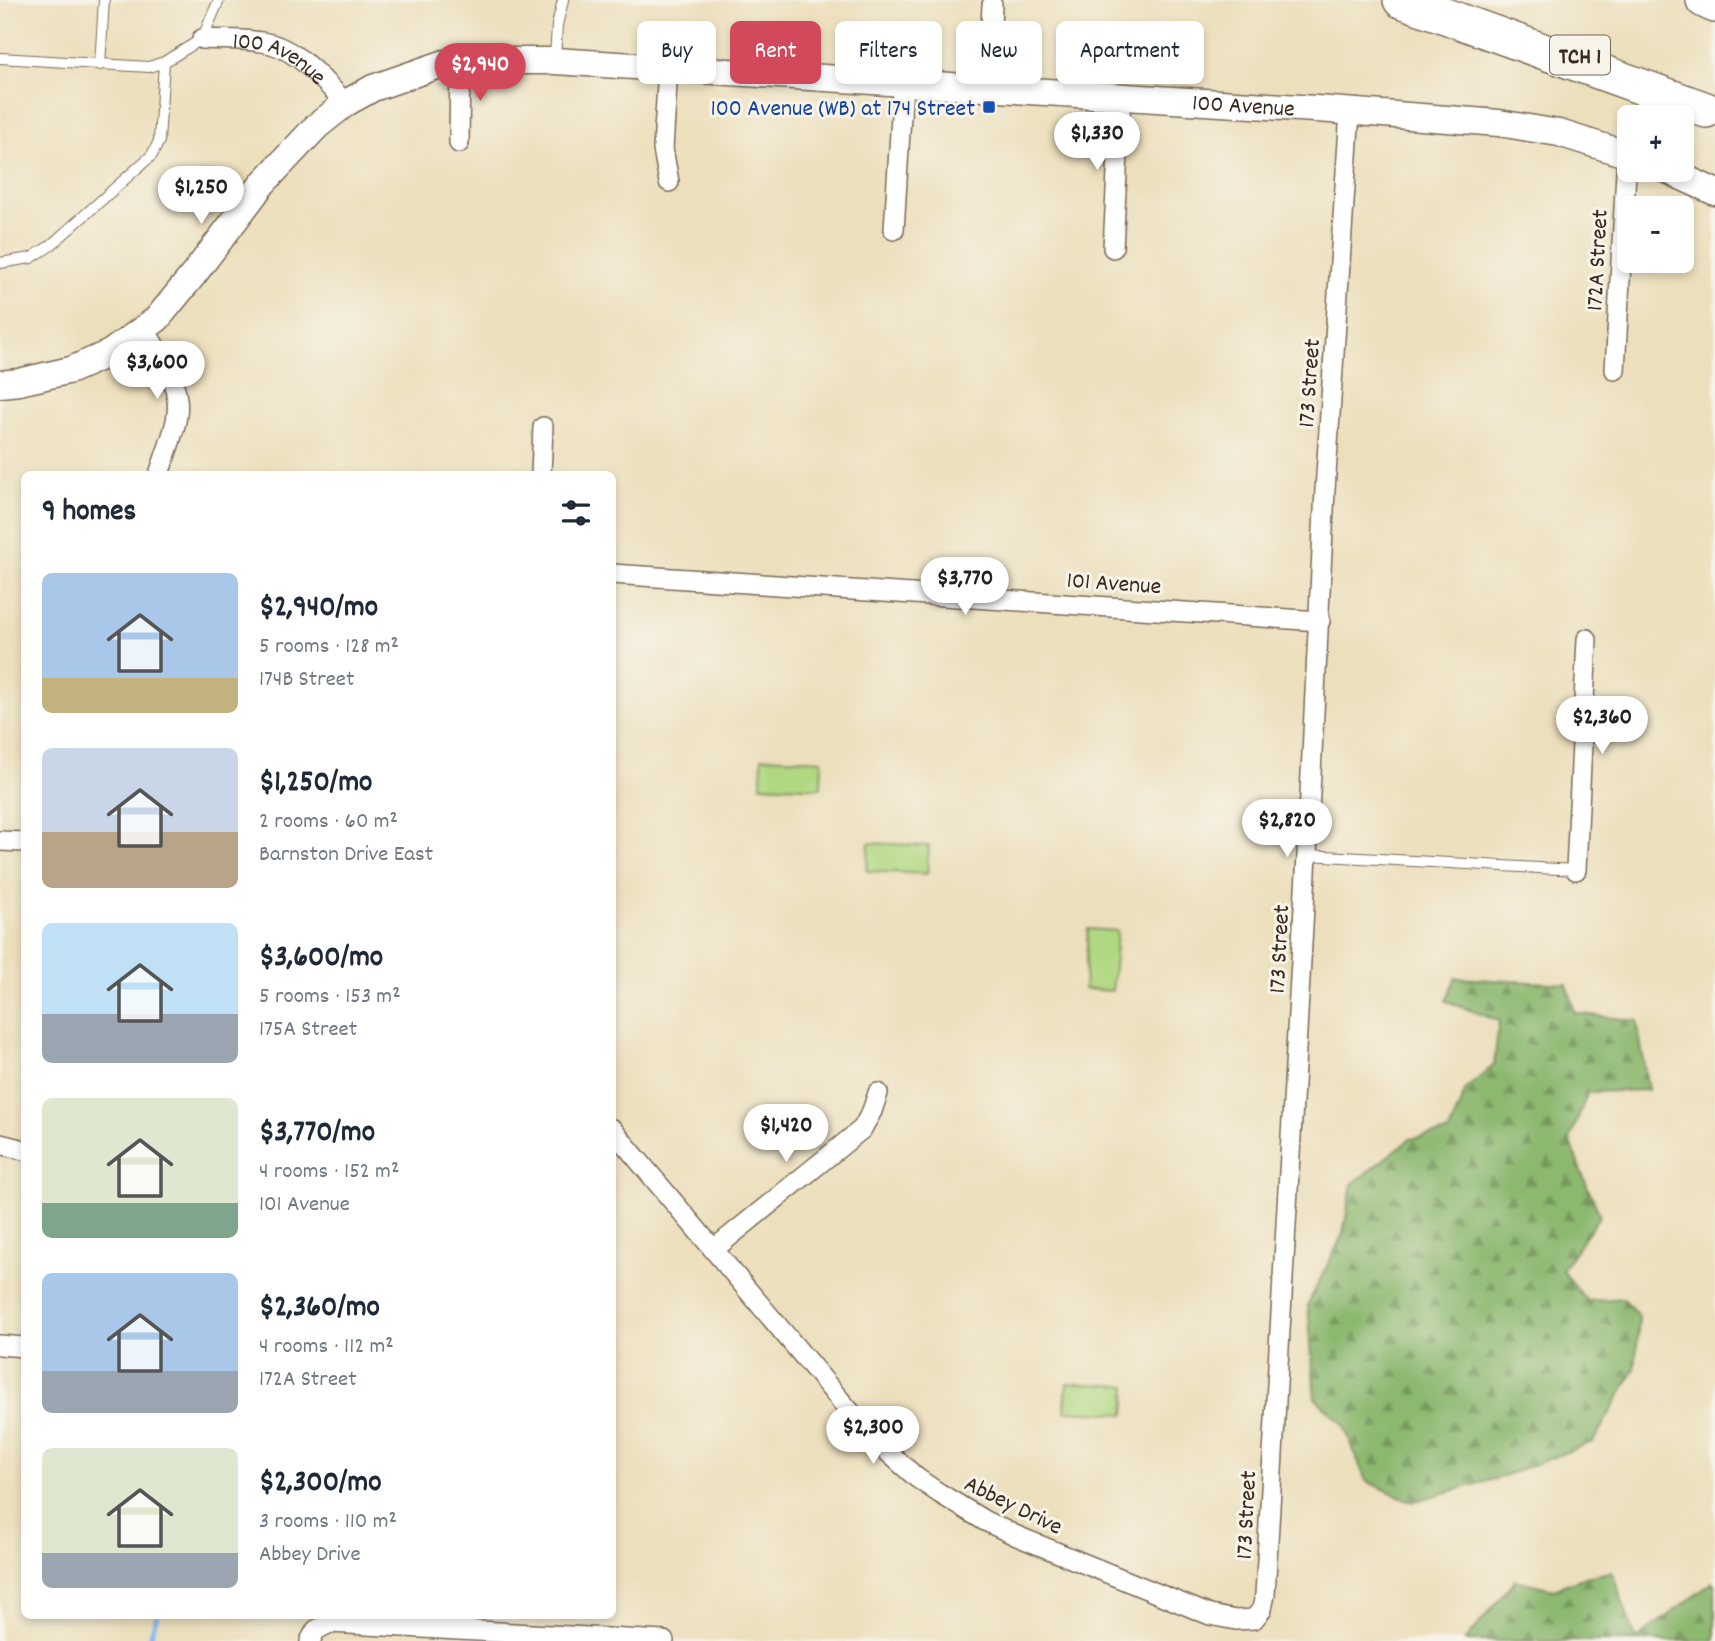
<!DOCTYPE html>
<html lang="en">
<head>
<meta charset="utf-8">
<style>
	:root { --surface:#fff; --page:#f2f2f3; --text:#1f2937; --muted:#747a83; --accent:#d1495b }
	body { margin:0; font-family:Dekko,sans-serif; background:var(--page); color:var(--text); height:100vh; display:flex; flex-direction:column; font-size:26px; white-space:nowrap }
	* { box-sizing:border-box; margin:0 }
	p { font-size:23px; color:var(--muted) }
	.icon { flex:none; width:38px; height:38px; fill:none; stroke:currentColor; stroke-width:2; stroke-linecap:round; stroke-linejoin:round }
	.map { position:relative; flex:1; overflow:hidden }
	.drawer { position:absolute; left:21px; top:471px; width:595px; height:1148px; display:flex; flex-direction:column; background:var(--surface); border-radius:10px; box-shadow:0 4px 10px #0003 }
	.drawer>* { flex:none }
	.banner { position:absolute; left:637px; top:21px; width:665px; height:63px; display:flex; gap:14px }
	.buttons { position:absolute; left:1617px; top:105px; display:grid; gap:14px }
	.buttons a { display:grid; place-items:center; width:77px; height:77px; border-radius:10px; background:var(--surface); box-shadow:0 4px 10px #0003; font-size:35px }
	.price { position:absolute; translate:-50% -60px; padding:0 16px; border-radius:24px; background:#fff; color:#222; font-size:23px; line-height:46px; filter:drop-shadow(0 2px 4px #0008) }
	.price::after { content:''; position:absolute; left:50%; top:42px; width:21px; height:16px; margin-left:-10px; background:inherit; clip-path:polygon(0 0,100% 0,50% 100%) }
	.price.active { background:var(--accent); color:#fff }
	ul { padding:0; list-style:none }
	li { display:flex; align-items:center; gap:21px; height:175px; padding:0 21px }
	li span { display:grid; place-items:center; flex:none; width:196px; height:140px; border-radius:10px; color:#555 }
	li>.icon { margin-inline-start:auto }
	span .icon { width:84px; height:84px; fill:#fffc; stroke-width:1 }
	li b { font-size:30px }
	h2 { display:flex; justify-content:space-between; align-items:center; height:84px; padding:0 21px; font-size:30px }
	.pill { padding:0 24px; border-radius:10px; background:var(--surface); box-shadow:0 4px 10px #0003; font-size:24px; line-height:63px }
	.pill.active { background:var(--accent); color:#fff }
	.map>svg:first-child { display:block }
	.forest { fill:url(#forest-firs); stroke:#647147; stroke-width:2 }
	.pitch { fill:#b0d882; stroke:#768150; stroke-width:2 }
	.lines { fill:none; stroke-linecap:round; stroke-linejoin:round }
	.stream { stroke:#7eb9f0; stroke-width:5 }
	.lane-casing { stroke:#796955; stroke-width:12 }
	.street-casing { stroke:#796955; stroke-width:22 }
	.secondary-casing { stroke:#796955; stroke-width:29 }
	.highway-casing { stroke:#796955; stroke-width:38 }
	.lane { stroke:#fff; stroke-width:10 }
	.street { stroke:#fff; stroke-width:19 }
	.secondary { stroke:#fff; stroke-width:26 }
	.highway { stroke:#fff; stroke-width:35 }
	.transit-dot { fill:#1a4fb4; stroke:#f7f3e8; stroke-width:2.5 }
	.labels { text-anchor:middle; stroke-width:6; stroke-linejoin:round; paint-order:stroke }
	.shield { fill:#f7f3e8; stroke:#73665b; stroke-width:2 }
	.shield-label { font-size:23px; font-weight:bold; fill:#3b2a1e }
	.street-label { font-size:24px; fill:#3b2a1e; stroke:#f7f3e8 }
	.transit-label { font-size:24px; fill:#164399; stroke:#f7f3e8; text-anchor:end }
</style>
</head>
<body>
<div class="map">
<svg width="1715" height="1641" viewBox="0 0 1715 1641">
	<defs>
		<pattern id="forest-firs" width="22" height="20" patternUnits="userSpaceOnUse" patternTransform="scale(1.75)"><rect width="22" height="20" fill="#8cb870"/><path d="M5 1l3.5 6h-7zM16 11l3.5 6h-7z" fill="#74965b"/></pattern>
	</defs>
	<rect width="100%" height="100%" fill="#f7f3e8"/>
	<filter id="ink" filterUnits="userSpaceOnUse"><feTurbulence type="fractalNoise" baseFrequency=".0143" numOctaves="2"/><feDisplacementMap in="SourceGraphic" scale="14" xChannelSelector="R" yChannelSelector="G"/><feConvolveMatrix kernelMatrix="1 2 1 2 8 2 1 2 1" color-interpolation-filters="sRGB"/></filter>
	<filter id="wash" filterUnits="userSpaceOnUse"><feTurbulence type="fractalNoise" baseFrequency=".00686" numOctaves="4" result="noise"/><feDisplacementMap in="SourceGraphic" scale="28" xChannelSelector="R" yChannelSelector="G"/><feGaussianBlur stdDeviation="1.57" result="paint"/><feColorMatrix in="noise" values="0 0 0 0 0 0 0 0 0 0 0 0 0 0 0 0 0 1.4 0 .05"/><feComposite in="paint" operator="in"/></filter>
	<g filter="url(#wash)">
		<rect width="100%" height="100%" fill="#ecdfbc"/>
		<path class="forest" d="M1455 978 1567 984 1575 1013 1637 1021 1648 1090 1588 1092 1570 1139 1581 1172 1600 1215 1562 1270 1587 1301 1623 1298 1639 1317 1635 1369 1593 1442 1498 1478 1412 1502 1366 1481 1343 1424 1315 1398 1308 1304 1343 1234 1352 1184 1410 1139 1449 1132 1466 1089 1494 1065 1499 1021 1446 1001Z
			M1612 1572 1636 1639 1713 1582 1715 1584V1641H1465L1515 1580 1554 1589 1585 1577Z"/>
		<path class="pitch" d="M762 757 822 760 821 788 761 785Z
			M869 843 929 846 927 874 867 871Z
			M1088 929 1117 931 1112 991 1084 989Z
			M1067 1383 1127 1386 1125 1414 1065 1411Z"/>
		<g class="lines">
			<path class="stream" d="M149 1641 157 1615"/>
		</g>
	</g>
	<g filter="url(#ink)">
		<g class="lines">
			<defs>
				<path id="lane" d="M0 58 149 67 164 62 202 39 219 0
					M555 58 557 25 563 0
					M100 65 104 0
					M0 263 31 258 50 246 152 155 159 141 164 62
					M1307 855 1576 870"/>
				<g id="street">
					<path id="s1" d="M202 39C222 40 243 39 262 42 297 47 322 80 346 103"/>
					<path d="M668 68 663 149 669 182"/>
					<path d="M988 89 992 5"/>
					<path d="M459 143 460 63"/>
					<path d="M894 230 903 83"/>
					<path d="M1113 248 1121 97"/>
					<path d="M144 328C160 356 184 387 176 421 172 439 165 456 159 474"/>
					<path d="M1615 370 1627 154"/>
					<path d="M541 474 543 427"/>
					<path d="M612 574 1320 621"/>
					<path d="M0 841 24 842"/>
					<path d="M1576 870 1587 639"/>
					<path d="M612 1129 847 1408 880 1445 917 1478 939 1493 985 1521 1017 1536 1210 1615 1236 1620 1254 1619 1262 1609 1265 1595 1307 855 1325 490 1350 111"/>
					<path d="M0 1144 24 1150"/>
					<path d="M714 1249 862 1129 872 1111 878 1093"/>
					<path d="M0 1345 24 1347"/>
					<path d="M310 1641 316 1630 330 1623 664 1641"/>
				</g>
				<g id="secondary">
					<path d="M1667 170 1715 192"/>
					<path id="s2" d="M0 384 19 382 71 370 110 353 157 319 194 274 263 183 317 126 346 103 373 88 445 63 491 61H555L1331 110 1499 123 1559 133 1629 155"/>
				</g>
				<path id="highway" d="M1401 0 1706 110
					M1704 0 1715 5"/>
			</defs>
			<use href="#lane" class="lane-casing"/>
			<use href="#street" class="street-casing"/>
			<use href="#secondary" class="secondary-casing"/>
			<use href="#highway" class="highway-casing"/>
			<use href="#lane" class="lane"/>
			<use href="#street" class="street"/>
			<use href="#secondary" class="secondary"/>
			<use href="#highway" class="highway"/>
		</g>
	</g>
	<rect class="transit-dot" x="982" y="100" width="14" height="14" rx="3.5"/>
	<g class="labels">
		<rect class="shield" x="1550" y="35.5" width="60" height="39" rx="5"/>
		<g class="shield-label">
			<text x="1580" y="63">TCH 1</text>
		</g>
		<g class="street-label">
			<text dy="8" stroke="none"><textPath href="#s1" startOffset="82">100 Avenue</textPath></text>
			<text dy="8" stroke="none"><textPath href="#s2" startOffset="1368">100 Avenue</textPath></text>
			<text transform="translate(1596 260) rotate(-87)" y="8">172A Street</text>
			<text transform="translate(1308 383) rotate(-86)" y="8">173 Street</text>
			<text transform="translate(1114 582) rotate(4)" y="8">101 Avenue</text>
			<text transform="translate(1278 949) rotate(-87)" y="8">173 Street</text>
			<text transform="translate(1014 1504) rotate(26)" y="8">Abbey Drive</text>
			<text transform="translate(1245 1515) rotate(-87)" y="8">173 Street</text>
		</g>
		<g class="transit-label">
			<text x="975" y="115">100 Avenue (WB) at 174 Street</text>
		</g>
	</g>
</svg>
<div class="buttons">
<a>+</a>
<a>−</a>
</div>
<b class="price active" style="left:480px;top:103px">$2,940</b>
<b class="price" style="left:1097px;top:172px">$1,330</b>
<b class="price" style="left:201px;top:226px">$1,250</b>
<b class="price" style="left:157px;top:401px">$3,600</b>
<b class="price" style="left:965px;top:617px">$3,770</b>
<b class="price" style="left:1602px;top:756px">$2,360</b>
<b class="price" style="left:1287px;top:859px">$2,820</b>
<b class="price" style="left:786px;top:1164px">$1,420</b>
<b class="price" style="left:873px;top:1466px">$2,300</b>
<div class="banner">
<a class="pill">Buy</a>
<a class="pill active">Rent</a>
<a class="pill">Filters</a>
<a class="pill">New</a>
<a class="pill">Apartment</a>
</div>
<section class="drawer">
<h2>9 homes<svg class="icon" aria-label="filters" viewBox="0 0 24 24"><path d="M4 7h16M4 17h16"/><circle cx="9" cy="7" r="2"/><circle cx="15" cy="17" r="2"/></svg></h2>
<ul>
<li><span style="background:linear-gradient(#a9c7e8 75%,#c2b280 0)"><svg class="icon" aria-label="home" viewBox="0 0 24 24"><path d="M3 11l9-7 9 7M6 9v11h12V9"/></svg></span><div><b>$2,940/mo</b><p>5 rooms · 128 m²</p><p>174B Street</p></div></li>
<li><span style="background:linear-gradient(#c9d6e8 60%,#b9a48a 0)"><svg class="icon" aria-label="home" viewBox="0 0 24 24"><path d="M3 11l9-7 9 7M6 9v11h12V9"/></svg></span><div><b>$1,250/mo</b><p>2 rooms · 60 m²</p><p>Barnston Drive East</p></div></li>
<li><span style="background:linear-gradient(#bfe0f5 65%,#9aa5b1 0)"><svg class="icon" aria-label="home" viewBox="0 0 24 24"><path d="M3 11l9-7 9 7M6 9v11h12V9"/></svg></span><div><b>$3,600/mo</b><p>5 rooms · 153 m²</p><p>175A Street</p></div></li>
<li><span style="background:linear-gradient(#dfe7d0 75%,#7fa58c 0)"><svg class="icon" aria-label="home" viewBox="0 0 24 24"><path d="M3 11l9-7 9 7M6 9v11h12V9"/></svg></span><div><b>$3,770/mo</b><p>4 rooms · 152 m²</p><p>101 Avenue</p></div></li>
<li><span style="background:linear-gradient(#a9c7e8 70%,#9aa5b1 0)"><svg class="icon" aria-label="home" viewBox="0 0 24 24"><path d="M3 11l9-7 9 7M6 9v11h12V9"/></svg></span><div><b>$2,360/mo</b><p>4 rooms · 112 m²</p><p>172A Street</p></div></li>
<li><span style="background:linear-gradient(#dfe7d0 75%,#9aa5b1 0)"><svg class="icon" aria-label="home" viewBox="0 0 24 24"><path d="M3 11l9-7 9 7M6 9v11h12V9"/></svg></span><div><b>$2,300/mo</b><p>3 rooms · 110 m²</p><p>Abbey Drive</p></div></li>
</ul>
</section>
</div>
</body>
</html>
